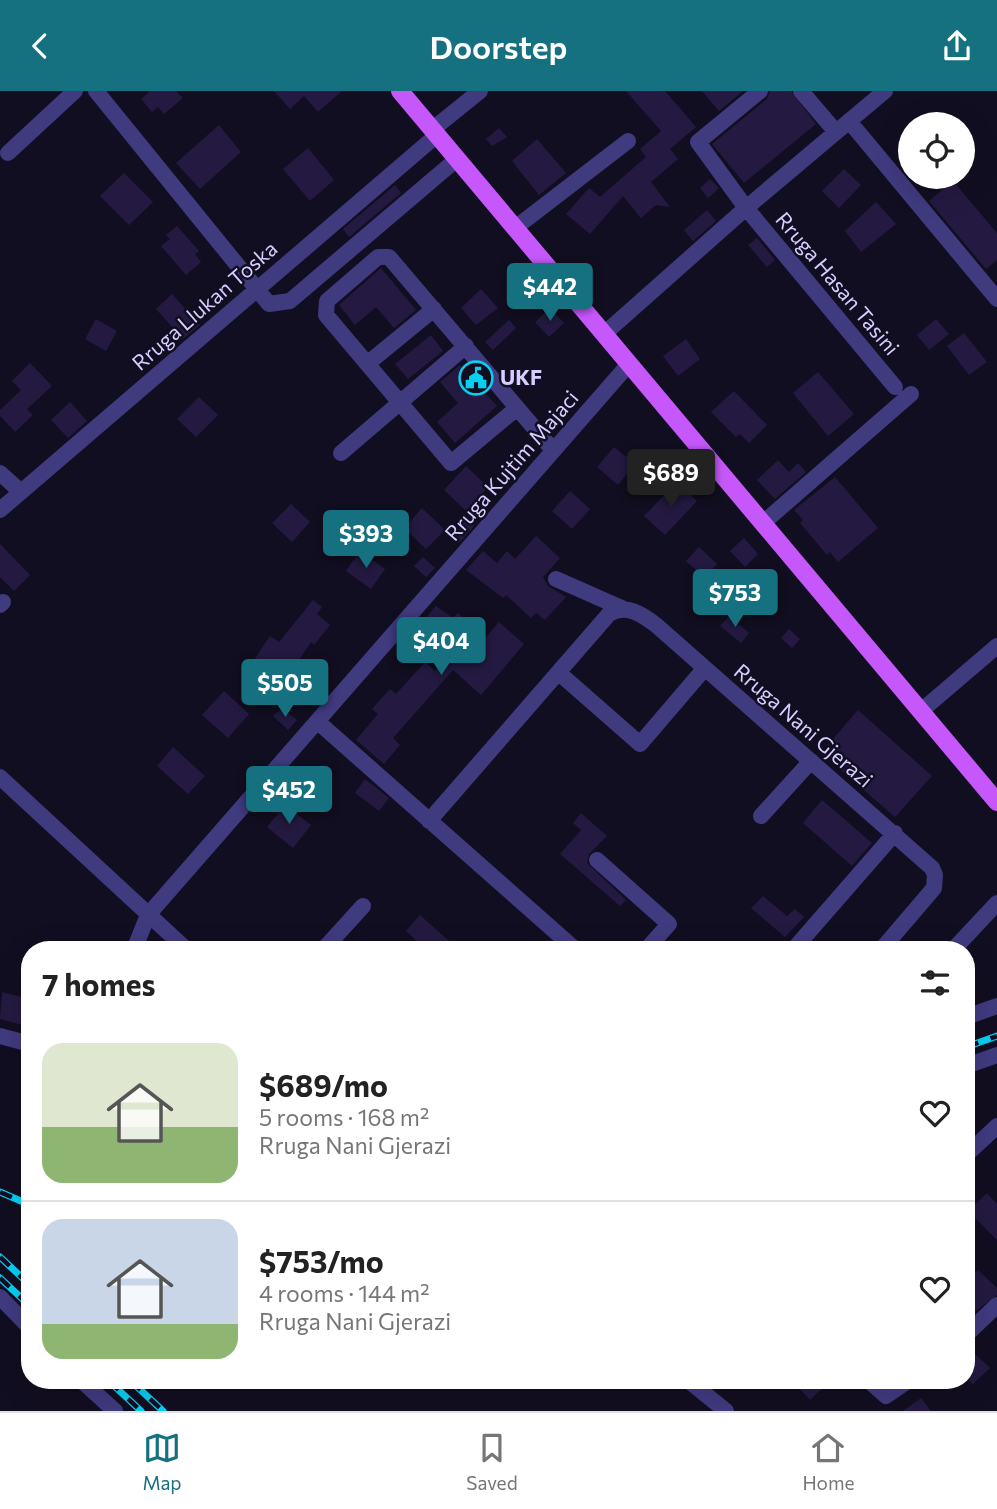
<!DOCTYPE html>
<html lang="en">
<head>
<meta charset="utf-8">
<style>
	:root { --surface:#fff; --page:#f6f6f6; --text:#222; --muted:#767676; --line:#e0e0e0; --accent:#157080 }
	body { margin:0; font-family:Commissioner,sans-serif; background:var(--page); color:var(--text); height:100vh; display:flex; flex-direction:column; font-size:26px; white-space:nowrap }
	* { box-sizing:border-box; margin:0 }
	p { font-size:23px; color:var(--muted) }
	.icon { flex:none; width:38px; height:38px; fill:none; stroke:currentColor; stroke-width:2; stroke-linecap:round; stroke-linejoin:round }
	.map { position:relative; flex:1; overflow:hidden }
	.side { position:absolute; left:21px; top:850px; width:954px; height:448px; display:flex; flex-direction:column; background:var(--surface); border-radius:28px; box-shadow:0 7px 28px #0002 }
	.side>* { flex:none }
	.tools { position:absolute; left:898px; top:21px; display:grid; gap:14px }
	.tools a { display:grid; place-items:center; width:77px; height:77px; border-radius:50%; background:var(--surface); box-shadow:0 7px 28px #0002; font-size:35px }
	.price { position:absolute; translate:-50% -60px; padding:0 16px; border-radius:7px; background:var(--accent); color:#fff; font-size:23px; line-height:46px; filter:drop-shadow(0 2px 4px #0008) }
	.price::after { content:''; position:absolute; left:50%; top:42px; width:21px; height:16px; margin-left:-10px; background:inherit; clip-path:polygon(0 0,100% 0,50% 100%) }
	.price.current { background:#222; color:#fff }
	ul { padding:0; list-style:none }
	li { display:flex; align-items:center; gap:21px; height:175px; padding:0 21px }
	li+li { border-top:2px solid var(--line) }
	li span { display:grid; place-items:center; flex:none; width:196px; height:140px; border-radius:21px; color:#555 }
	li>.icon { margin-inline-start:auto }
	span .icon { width:84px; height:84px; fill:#fffc; stroke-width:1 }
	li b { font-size:30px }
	h2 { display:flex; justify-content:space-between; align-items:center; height:84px; padding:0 21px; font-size:30px }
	header { display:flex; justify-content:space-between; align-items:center; height:91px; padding:0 21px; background:var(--accent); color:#fff; font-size:32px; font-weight:600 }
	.tab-bar { display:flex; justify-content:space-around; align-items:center; height:98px; border-top:2px solid var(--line); background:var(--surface); font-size:19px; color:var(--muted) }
	.tab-bar a { display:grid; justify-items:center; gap:4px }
	.tab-bar .current { color:var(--accent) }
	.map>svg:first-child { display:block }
	.building { fill:#241a41 }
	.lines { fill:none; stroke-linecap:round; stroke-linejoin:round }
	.minor { stroke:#403a7f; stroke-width:16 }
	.major { stroke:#c658fb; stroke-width:18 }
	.rail-casing { stroke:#06cff2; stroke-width:7 }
	.rail { stroke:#120e21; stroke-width:4.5; stroke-dasharray:13; stroke-linecap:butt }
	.labels { text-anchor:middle; stroke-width:5; stroke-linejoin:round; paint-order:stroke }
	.street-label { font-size:21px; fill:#d6cefe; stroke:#120e21 }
	.poi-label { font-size:21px; font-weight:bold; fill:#d6cefe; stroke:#120e21; text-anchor:start }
</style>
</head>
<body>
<header><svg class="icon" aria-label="back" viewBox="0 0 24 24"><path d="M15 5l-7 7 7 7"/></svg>Doorstep<svg class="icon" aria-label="share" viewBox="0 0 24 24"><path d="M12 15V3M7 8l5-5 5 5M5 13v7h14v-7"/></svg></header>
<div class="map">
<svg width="997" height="1320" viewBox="0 0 997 1320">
	<rect width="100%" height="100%" fill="#120e21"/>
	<path class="building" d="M150 0H176L183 7 164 23 158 16 152 21 141 8Z
		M274 0H342L318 21 304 5 290 18Z
		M626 0H665L696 36 670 58 678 68 651 91 670 116 656 114 641 127 623 105 590 143 566 123 589 97 600 106 646 66 640 58 661 40Z
		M702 0H743L719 20Z
		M770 0H791L816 33 744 92 712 53 767 8Z
		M219 34 241 61 200 98 176 72Z
		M499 37 507 46 492 55 486 48Z
		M537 48 566 82 539 104 512 70Z
		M308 57 334 89 310 110 283 78Z
		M844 78 861 94 839 117 822 100Z
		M124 82 153 111 129 134 100 105Z
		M710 88 719 97 708 107 700 97Z
		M953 90 997 142V169L986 178 929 110Z
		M395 94 401 102 349 146 343 138Z
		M876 111 896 133 861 161 845 140Z
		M707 119 716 130 693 150 684 139Z
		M177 135 199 160 195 163 201 171 186 184 161 155 170 148 166 144Z
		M757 147 775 169 767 176 748 154Z
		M381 177 416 219 394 237 376 216 355 234 339 214Z
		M481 198 498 217 476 234 461 217Z
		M172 203 200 234 183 248 156 218Z
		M550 217 564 232 549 246 535 231Z
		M96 228 117 240 106 260 85 248Z
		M936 228 949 243 929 259 917 244Z
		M509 229 516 237 493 259 485 251Z
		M964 242 987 271 969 284 947 255Z
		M431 244 443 260 408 288 395 273Z
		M686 248 700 268 678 285 663 265Z
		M30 272 52 295 27 318 33 324 15 341 0 325V319L21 299 12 290Z
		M460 274 497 315 455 352 437 331 458 312 440 291Z
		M818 281 854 323 828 345 793 302Z
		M734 300 767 334 749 352 740 343 736 346 711 321Z
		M199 306 218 324 196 346 177 328Z
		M70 311 87 330 68 347 51 329Z
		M614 356 635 373 618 394 597 376Z
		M778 369 789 381 798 372 806 381 775 408 757 389Z
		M466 375 488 396 466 420 444 399Z
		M835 386 878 437 838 471 830 461 827 464 800 432 803 429 794 419Z
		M677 391 697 410 665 444 644 425Z
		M570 400 590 418 572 438 552 420Z
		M291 413 310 431 292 451 272 432Z
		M422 417 445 439 426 458 404 437Z
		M462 424 474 435 460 451 448 441Z
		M536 445 560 467 543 486 548 495 566 506 545 529 536 522 531 527 506 504 503 507 466 479 483 460 497 472 507 460 515 468Z
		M744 447 758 463 745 476 730 460Z
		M0 453 30 484 14 500 0 486Z
		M699 456 717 473 705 487 686 470Z
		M360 460 385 478 371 498 346 480Z
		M423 466 435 477 426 486 414 475Z
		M737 489 753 504 739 521 722 506Z
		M313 509 322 516 317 523 330 534 314 554 311 551 278 600 247 579 270 545 279 551Z
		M436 515 453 527 458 522 486 546 499 531 524 553 481 604 453 579 393 647 400 654 384 673 356 649 378 623 372 618 390 598 396 603 425 571 435 580 454 557 423 530Z
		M729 525 749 542 741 552 720 535Z
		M789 538 800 548 792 557 781 547Z
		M224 600 249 623 228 647 202 624Z
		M282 617 297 629 288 639 273 625Z
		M858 619 932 685 895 726 821 662Z
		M173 656 205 685 188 703 157 675Z
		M365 688 389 707 379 720 355 702Z
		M822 709 872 752 852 775 803 732Z
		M285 714 311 734 293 757 267 736Z
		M581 722 607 745 589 763 587 772 626 809 620 815 560 763 581 739 573 732Z
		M763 805 787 825 795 818 804 826 785 846 751 817Z
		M420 824 459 859H427L406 840Z
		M2 901 30 908V936L0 928Z
		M987 1102 997 1113V1149L968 1120Z
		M978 1179 997 1197V1204L976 1220 966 1210V1191Z
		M966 1254 990 1277 973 1293 966 1286Z
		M792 1290H830L810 1309Z
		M921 1307 931 1320H903Z"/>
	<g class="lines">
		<path class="minor" d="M96 0 269 213 290 210 457 68
			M760 0 698 51 746 117 895 296
			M801 0 836 41
			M849 30 997 208
			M433 38 480 0
			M8 62 75 0
			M515 137 628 50
			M604 243 746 117 885 0
			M367 273 434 218
			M517 317 451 372 326 224 327 210 378 166H389L553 359
			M341 362 466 255
			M0 382 21 401
			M0 419 437 44
			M763 432 911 303
			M556 488 624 518
			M0 514 3 511
			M559 582 640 653 705 577
			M921 620 997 555
			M318 631 576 859
			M0 686 187 859
			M761 725 811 670
			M429 730 609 523C626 512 643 524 656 534L932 777 935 784 934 797 881 859
			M597 769 669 833 646 859
			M134 859 148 824 629 273
			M323 859 363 815
			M793 859 895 742
			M953 859 997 812
			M966 926 997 915
			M0 945 30 953
			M966 975 997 964
			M966 1064 997 1035
			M0 1206 30 1237
			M966 1244 997 1214
			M82 1290 115 1320
			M689 1290 726 1320
			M869 1290 886 1305 908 1290"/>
		<path class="major" d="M400 0 997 711"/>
		<defs>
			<path id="rail" d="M966 956 997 945
				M0 1101 30 1114
				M0 1166 30 1194
				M0 1187 30 1215
				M109 1290 141 1320
				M131 1290 163 1320"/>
		</defs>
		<use href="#rail" class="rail-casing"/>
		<use href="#rail" class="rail"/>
	</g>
	<defs>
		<symbol id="civic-ring" viewBox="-11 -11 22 22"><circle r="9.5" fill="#120e21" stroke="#06cff2" stroke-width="1.5"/><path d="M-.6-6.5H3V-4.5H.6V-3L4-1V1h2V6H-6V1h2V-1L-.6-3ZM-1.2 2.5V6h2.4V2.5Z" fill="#06cff2"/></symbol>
	</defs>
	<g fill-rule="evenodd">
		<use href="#civic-ring" x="457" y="268" width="38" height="38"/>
	</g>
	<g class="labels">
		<g class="street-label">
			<text transform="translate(837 193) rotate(50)" y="7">Rruga Hasan Tasini</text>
			<text transform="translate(205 215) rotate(-41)" y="7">Rruga Llukan Toska</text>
			<text transform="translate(512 375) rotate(-49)" y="7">Rruga Kujtim Majaci</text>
			<text transform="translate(803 635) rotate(41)" y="7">Rruga Nani Gjerazi</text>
		</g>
		<g class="poi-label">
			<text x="500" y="294">UKF</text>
		</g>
	</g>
</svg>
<div class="tools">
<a><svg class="icon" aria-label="locate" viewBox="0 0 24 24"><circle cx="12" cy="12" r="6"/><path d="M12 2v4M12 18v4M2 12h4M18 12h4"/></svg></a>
</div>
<b class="price" style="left:550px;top:232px">$442</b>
<b class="price current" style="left:671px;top:418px">$689</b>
<b class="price" style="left:366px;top:479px">$393</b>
<b class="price" style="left:735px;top:538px">$753</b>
<b class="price" style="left:441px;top:586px">$404</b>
<b class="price" style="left:285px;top:628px">$505</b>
<b class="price" style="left:289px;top:735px">$452</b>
<section class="side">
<h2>7 homes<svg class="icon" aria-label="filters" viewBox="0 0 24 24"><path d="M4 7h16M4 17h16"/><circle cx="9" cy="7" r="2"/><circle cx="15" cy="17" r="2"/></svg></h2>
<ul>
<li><span style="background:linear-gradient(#dfe7d0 60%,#8fb573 0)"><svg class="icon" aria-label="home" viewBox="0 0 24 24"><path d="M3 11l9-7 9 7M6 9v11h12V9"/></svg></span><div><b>$689/mo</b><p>5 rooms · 168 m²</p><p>Rruga Nani Gjerazi</p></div><svg class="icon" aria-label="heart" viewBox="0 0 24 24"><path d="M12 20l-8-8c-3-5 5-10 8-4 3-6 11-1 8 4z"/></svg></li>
<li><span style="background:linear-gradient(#c9d6e8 75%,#8fb573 0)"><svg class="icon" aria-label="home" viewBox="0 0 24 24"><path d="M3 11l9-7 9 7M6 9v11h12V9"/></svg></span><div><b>$753/mo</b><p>4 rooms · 144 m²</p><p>Rruga Nani Gjerazi</p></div><svg class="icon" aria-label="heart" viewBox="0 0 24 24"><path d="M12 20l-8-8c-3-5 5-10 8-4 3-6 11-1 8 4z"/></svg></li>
</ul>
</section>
</div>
<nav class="tab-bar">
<a class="current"><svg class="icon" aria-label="map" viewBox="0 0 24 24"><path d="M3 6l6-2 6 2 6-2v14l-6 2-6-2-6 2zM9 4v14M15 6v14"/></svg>Map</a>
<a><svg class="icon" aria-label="saved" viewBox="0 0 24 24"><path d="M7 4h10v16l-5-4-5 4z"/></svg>Saved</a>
<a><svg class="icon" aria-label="home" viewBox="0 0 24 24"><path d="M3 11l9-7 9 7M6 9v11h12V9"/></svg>Home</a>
</nav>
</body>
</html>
